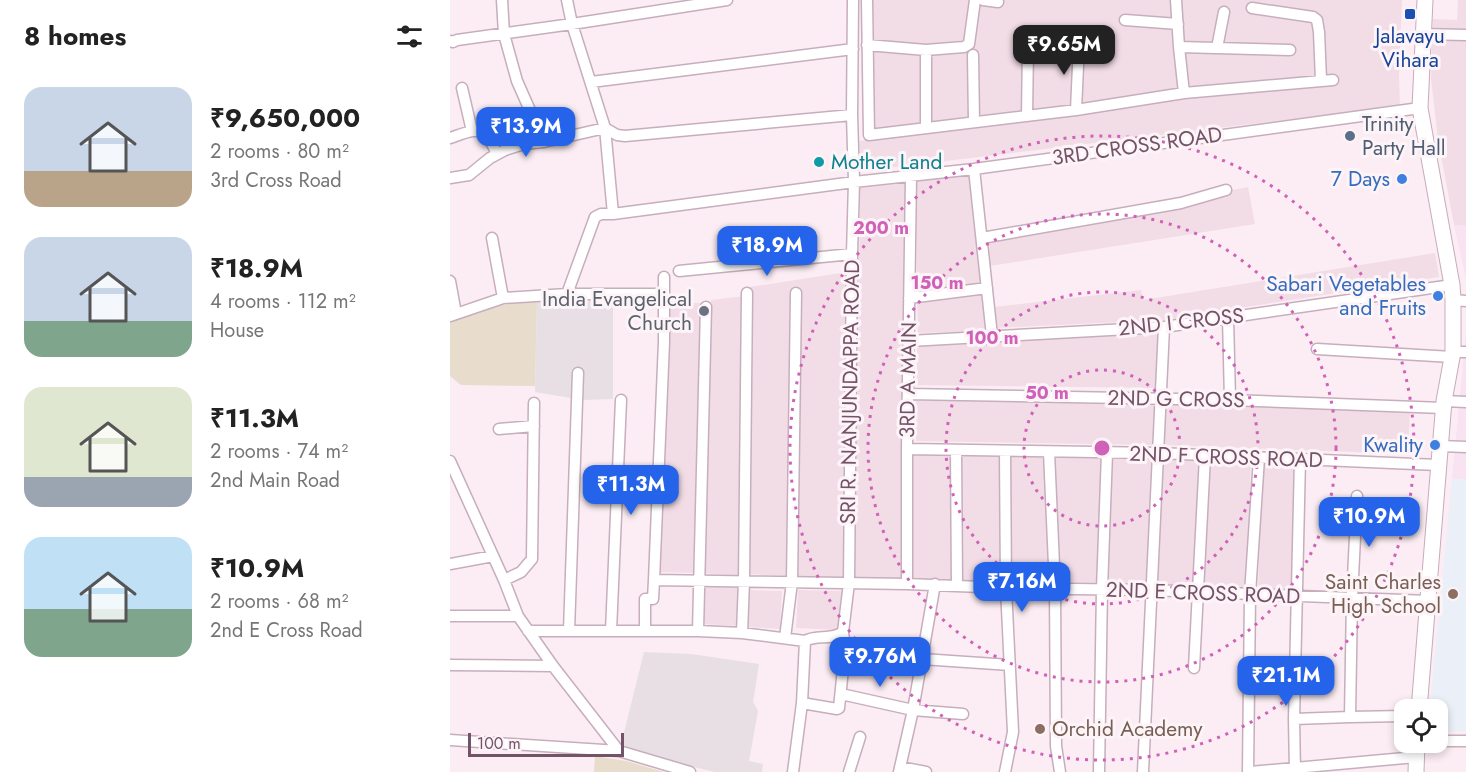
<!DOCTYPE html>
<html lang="en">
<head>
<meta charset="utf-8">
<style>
	:root { --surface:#fff; --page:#f2f2f2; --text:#222; --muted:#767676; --accent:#2563eb }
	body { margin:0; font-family:Jost,sans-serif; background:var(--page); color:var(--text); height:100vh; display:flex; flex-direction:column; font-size:22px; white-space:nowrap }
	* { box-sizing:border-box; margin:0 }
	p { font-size:20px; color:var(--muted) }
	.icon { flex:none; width:33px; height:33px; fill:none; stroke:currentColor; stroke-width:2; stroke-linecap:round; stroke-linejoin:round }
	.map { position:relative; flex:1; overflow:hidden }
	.panel { display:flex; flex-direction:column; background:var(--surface); width:450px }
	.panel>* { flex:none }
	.fabs { position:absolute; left:944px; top:699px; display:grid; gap:12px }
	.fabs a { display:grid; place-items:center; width:54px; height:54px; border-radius:12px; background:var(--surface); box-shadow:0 3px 9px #0003; font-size:30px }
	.scale { position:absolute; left:18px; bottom:15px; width:156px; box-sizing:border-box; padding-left:6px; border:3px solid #745268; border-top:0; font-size:16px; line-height:21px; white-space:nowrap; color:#745268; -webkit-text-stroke:4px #fdf4f8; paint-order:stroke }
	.price { position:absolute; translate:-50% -51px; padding:0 14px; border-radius:12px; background:var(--accent); color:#fff; font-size:20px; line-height:39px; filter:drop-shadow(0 2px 3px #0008) }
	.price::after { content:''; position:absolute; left:50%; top:36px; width:18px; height:14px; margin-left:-9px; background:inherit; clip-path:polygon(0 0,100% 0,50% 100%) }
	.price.on { background:#222; color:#fff }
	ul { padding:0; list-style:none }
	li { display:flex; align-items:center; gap:18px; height:150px; padding:0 24px }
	li span { display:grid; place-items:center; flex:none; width:168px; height:120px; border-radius:18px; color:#555 }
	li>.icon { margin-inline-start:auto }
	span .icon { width:72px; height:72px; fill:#fffc; stroke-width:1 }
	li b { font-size:26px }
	h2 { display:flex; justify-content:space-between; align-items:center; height:72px; padding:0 24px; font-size:26px }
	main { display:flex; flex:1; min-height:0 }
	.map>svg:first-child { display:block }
	.residential { fill:#f2dde7 }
	.commercial { fill:#f9e3f3 }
	.industrial { fill:#e8dfe4 }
	.education { fill:#eaeff8 }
	.green { fill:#e8dccd }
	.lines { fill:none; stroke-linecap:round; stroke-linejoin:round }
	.minor-casing { stroke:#c7aebd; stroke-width:13 }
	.secondary-casing { stroke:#c8abbc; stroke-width:17 }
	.minor { stroke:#fff; stroke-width:10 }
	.secondary { stroke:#fff; stroke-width:15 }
	.ring { fill:none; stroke:#d061b8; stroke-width:3; stroke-dasharray:3 6 }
	.transit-dot { fill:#1a4fb4; stroke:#fdf4f8; stroke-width:2 }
	.service-dot { fill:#5c6f8a; stroke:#fdf4f8; stroke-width:2 }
	.culture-dot { fill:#0f9aa8; stroke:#fdf4f8; stroke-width:2 }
	.shop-dot { fill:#3f7fe0; stroke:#fdf4f8; stroke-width:2 }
	.worship-dot { fill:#6b7280; stroke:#fdf4f8; stroke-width:2 }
	.education-dot { fill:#8d6e63; stroke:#fdf4f8; stroke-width:2 }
	.labels { text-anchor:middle; stroke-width:6; stroke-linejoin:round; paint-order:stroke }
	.transit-label { font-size:21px; fill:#164399; stroke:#fdf4f8 }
	.service-label { font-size:21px; fill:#4e5e75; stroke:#fdf4f8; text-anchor:start }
	.street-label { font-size:21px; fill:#745268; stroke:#fdf4f8 }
	.culture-label { font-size:21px; fill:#0d838f; stroke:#fdf4f8; text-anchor:start }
	.shop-label { font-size:21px; fill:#366cbe; stroke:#fdf4f8; text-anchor:end }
	.worship-label { font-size:21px; fill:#5b616d; stroke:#fdf4f8; text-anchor:end }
	.education-label { font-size:21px; fill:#785e54; stroke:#fdf4f8; text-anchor:end }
	.centre { fill:#d061b8; stroke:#fdf4f8; stroke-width:3 }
	.ring-label { font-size:18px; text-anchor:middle; font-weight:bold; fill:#d061b8; stroke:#fdf4f8; stroke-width:6; stroke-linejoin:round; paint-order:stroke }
</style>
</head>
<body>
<main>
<section class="panel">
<h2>8 homes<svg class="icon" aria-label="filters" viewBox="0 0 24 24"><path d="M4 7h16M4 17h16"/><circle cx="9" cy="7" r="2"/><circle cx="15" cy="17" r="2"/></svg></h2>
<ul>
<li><span style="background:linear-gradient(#c9d6e8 70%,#b9a48a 0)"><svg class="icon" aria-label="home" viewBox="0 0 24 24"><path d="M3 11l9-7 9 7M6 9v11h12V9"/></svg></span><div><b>₹9,650,000</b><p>2 rooms · 80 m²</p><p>3rd Cross Road</p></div></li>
<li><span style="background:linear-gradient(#c9d6e8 70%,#7fa58c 0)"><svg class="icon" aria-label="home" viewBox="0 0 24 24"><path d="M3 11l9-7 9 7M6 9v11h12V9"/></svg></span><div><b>₹18.9M</b><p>4 rooms · 112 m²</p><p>House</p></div></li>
<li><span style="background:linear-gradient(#dfe7d0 75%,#9aa5b1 0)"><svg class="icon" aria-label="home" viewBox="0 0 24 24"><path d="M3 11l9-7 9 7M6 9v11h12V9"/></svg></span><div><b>₹11.3M</b><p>2 rooms · 74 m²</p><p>2nd Main Road</p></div></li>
<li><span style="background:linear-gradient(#bfe0f5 60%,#7fa58c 0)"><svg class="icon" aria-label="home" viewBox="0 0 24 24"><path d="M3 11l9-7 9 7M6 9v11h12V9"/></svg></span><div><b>₹10.9M</b><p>2 rooms · 68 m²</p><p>2nd E Cross Road</p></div></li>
</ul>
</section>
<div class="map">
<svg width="1016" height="772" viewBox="0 0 1016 772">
	<rect width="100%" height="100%" fill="#fbedf3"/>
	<path class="residential" d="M413 0H952L949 76 950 106 413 171 409 141 415 140Z
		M1008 0H1016V226L1004 225 988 140 981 79 983 19 1007 20Z
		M522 174 534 286 467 294 466 180Z
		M458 183 452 579 405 580 410 188Z
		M798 187 805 224 540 266 539 240 730 208 783 190Z
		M985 253 989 277 713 320 544 328V307L691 290 693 300Z
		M397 272 393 578 297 574 300 287Z
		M534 291 538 331 468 333 467 298Z
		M295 296 291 576 252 573 261 300Z
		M217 303H253L246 573 207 572Z
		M710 331 707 388 467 385V344Z
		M466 397 708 402 705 445 466 441Z
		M714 400 960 409 958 454 712 445Z
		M463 454H503L502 581H462Z
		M510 455 552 456V585L511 581Z
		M558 456H597L598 583 559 582Z
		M604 456 654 457 649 583 610 582Z
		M662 458 703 459 699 586 658 584Z
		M710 459 751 460 747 588 706 586Z
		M758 461 801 462 797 589 754 588Z
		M812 462 850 463 846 590 808 589Z
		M252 581 292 583 290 626 250 624Z
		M297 590 332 591 330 629 295 627Z
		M348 590 392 591 391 630 346 628Z"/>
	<path class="commercial" d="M1004 225 1016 226V279Z
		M1016 331V479H1002Z"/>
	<path class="industrial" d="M87 299 163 300V399L133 400 85 392Z
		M194 652 241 654 309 664 303 702 308 711 299 761 313 764 312 772H265L170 749Z"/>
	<path class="education" d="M1002 479H1016V731L987 732V710L980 709Z"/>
	<path class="green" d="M87 299 85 386 11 385 0 376V321L47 306Z
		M145 756 176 761 214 772H144Z"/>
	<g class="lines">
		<defs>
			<path id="minor" d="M52 0 54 34 67 81 94 142
				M117 0 122 24 155 128 163 214H151L145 217 117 294
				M417 0 419 135 626 110 734 93 883 80
				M533 0 548 2
				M726 0 729 47 734 93
				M802 8 863 17 867 20 869 32 871 80
				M675 20 728 24
				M973 34 1016 35
				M0 41 3 42 7 40 122 24 277 0
				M417 45 476 50 514 47 519 44 525 0
				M729 47 840 50
				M767 48 774 12
				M476 50V127
				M523 55 524 122
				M141 82 403 49
				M12 88 22 131
				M626 110 629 44
				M577 116 578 46
				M155 128 167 135 175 136 402 115
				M0 138C10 135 29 125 37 136 41 141 44 148 47 154
				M524 169 542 336
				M0 178 19 175 40 158 55 150 74 144 94 142 155 128
				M163 214 404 182 524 169 970 108
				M42 238 53 298
				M532 238 731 203 776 190
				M229 271 402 254
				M214 277V294
				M0 281 6 314
				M459 298 537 288
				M1003 300 1016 301
				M0 316 53 298 117 294H214V342L204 580 203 599H195V631
				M778 317 780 400
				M459 341 714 327 1002 285
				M867 349 1002 357
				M1003 352H1016
				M458 394 780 400 993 408
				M994 401 1016 402
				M49 429 84 426
				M990 446 1016 447
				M457 449 708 453 988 465
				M506 450 507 585
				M555 451 556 588 563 732 555 772
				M599 452 605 588 606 746 610 772
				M0 461 54 580 68 616 103 666 169 751
				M907 496 902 598 900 717 954 716
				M0 564 43 556
				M54 580 71 572 82 559 84 403
				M204 580 457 584 556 588 700 590 978 601
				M457 584V449L461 177
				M0 616H68
				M78 631H248L292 633 355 641
				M119 631 128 373
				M161 631 171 400
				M248 631 256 307
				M292 633 294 581 297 293
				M335 638 342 582 346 293
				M395 649 472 659 560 665
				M0 665 103 666
				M744 668 755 456
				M391 694 463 710 513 714
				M352 703 387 709 389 708 395 649 393 632 399 583 402 254 404 182 402 115 403 0
				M844 719 850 459
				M0 740 169 751 240 772
				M987 741H1016
				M450 767 476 772
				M343 772 352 703 355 641C367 634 381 641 393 632
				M399 772 410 737
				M449 772 463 710 485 584
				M649 772 652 589 657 453
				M693 772 714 327
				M798 772 800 594 809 458
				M800 772 966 757
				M845 772 844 719 900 717"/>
			<path id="secondary" d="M969 710 994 401 1003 352V300L1002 285 970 108 975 0
				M966 772 967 742"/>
		</defs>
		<use href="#minor" class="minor-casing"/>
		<use href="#secondary" class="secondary-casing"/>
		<use href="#minor" class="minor"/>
		<use href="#secondary" class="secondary"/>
	</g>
	<g class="ring">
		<circle cx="652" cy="448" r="78"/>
		<circle cx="652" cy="448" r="156"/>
		<circle cx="652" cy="448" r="234"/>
		<circle cx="652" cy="448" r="312"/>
	</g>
	<rect class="transit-dot" x="954" y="8" width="12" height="12" rx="3"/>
	<circle class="service-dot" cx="900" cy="136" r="6"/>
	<circle class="culture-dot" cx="369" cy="162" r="6"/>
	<g class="shop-dot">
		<circle cx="952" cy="179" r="6"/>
		<circle cx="988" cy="296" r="6"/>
		<circle cx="985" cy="445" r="6"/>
	</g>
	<circle class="worship-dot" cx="254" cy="311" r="6"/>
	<g class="education-dot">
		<circle cx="1003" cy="594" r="6"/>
		<circle cx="590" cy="729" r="6"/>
	</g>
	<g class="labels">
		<g class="transit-label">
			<text x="960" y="43">Jalavayu<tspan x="960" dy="24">Vihara</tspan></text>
		</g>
		<g class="service-label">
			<text x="912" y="131">Trinity<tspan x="912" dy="24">Party Hall</tspan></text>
		</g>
		<g class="street-label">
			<text transform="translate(687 146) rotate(-8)" y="7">3RD CROSS ROAD</text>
			<text transform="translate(731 322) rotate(-6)" y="7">2ND I CROSS</text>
			<text transform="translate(458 380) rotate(-89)" y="7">3RD A MAIN</text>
			<text transform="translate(400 392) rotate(-89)" y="7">SRI R. NANJUNDAPPA ROAD</text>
			<text transform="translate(726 399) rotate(1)" y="7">2ND G CROSS</text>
			<text transform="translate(776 457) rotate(2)" y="7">2ND F CROSS ROAD</text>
			<text transform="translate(753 593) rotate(2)" y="7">2ND E CROSS ROAD</text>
		</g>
		<g class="culture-label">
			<text x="381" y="169">Mother Land</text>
		</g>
		<g class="shop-label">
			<text x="940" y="186">7 Days</text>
			<text x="976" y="291">Sabari Vegetables<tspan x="976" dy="24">and Fruits</tspan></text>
			<text x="973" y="452">Kwality</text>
		</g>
		<g class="worship-label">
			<text x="242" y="306">India Evangelical<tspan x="242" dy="24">Church</tspan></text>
		</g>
		<g class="education-label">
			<text x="991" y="589">Saint Charles<tspan x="991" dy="24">High School</tspan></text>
			<text x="602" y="736" text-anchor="start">Orchid Academy</text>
		</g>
	</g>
	<circle cx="652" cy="448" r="9" class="centre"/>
	<g class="ring-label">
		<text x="431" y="234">200 m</text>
		<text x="487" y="289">150 m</text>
		<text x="542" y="344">100 m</text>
		<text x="597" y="399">50 m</text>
	</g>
</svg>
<div class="fabs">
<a><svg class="icon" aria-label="locate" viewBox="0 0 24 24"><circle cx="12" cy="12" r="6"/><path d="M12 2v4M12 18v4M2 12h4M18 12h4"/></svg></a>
</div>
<div class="scale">100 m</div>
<b class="price on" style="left:614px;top:76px">₹9.65M</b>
<b class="price" style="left:76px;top:158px">₹13.9M</b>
<b class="price" style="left:317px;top:277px">₹18.9M</b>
<b class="price" style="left:181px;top:516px">₹11.3M</b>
<b class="price" style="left:919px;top:548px">₹10.9M</b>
<b class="price" style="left:572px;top:613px">₹7.16M</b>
<b class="price" style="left:430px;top:688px">₹9.76M</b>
<b class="price" style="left:836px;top:707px">₹21.1M</b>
</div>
</main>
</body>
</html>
